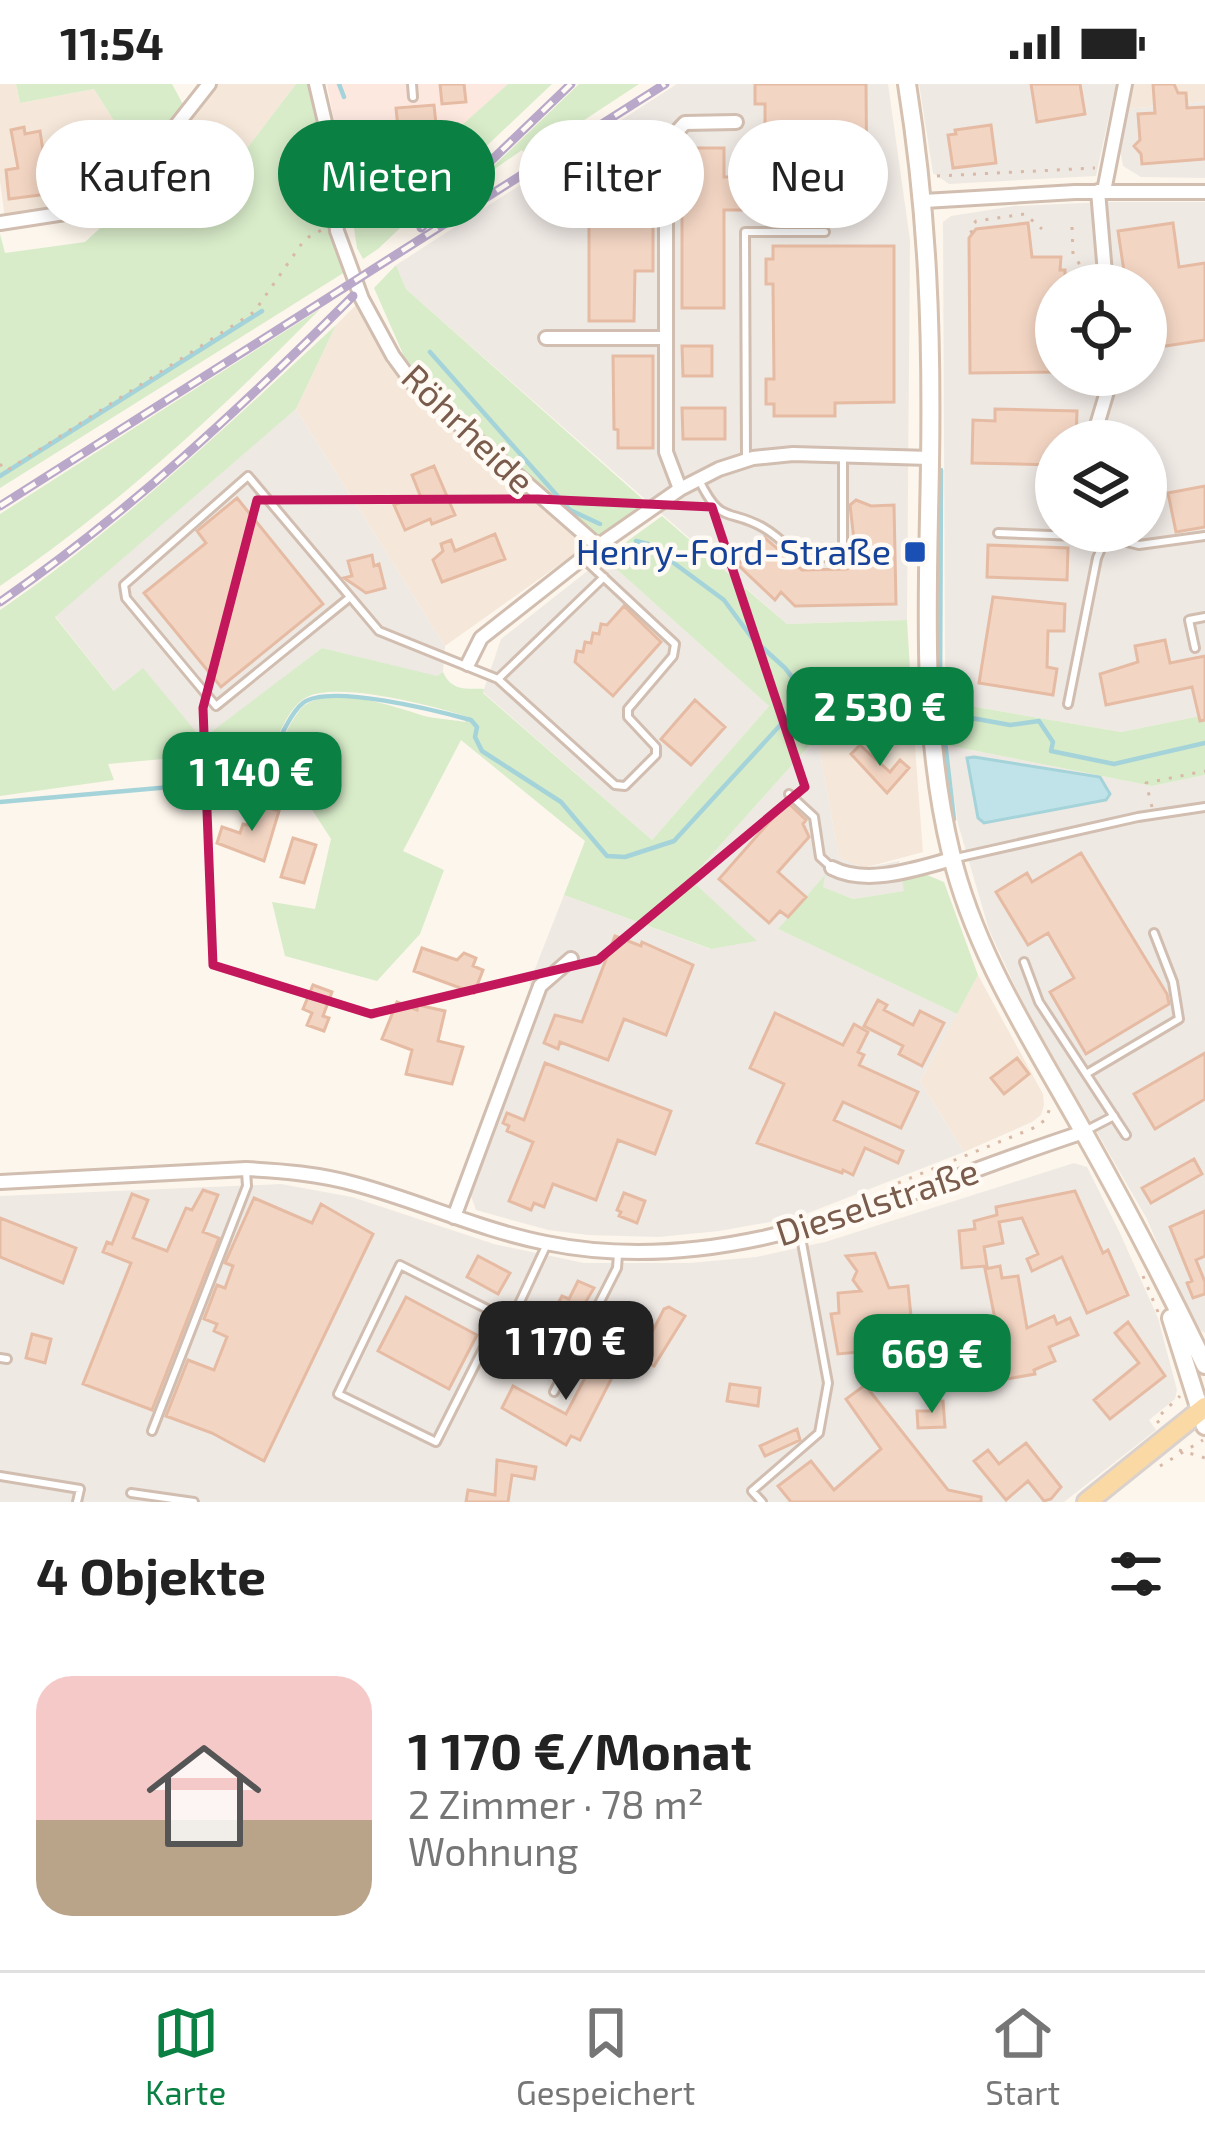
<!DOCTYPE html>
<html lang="de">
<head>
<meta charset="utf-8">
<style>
	:root { --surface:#fff; --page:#f6f6f6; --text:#222; --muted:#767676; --line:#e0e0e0; --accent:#0b8043 }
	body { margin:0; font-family:"Exo 2",sans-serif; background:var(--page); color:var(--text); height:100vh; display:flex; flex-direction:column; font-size:45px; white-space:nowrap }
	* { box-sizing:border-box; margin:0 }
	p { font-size:39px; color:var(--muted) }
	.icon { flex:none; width:66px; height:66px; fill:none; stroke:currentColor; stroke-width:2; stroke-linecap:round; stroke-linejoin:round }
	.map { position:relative; height:1418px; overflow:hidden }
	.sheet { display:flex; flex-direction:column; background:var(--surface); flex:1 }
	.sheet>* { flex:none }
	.guide { position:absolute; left:36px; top:36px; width:1134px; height:108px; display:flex; gap:24px }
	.fabs { position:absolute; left:1035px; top:180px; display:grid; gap:24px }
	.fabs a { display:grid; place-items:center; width:132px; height:132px; border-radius:50%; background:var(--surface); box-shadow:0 6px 18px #0003; font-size:60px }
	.price { position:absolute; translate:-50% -102px; padding:0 27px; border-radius:24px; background:var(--accent); color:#fff; font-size:39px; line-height:78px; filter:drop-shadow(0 3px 6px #0008) }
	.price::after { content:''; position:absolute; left:50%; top:72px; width:36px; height:27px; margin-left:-18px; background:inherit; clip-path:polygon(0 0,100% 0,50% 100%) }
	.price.active { background:#222; color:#fff }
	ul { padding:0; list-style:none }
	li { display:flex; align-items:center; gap:36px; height:300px; padding:0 36px }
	li span { display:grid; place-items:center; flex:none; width:336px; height:240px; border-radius:36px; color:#555 }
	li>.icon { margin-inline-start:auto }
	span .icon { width:144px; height:144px; fill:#fffc; stroke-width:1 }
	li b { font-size:51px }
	h2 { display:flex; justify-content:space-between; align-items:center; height:144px; padding:0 36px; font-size:51px }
	.pill { padding:0 42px; border-radius:54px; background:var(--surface); box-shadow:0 6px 18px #0003; font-size:42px; line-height:108px }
	.pill.active { background:var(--accent); color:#fff }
	.status { display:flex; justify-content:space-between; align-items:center; height:84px; padding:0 60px; background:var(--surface); direction:ltr }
	.status svg { height:33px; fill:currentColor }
	.menu { display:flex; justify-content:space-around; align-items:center; height:168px; border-top:3px solid var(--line); background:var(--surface); font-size:33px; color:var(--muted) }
	.menu a { display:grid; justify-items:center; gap:6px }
	.menu .active { color:var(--accent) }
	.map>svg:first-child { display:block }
	.residential { fill:#f5e8da }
	.commercial { fill:#fde8e0 }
	.industrial { fill:#efe9e4; fill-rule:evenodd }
	.green { fill:#d8ecc9 }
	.water { fill:#bfe3e8; stroke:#a5d3da; stroke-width:3 }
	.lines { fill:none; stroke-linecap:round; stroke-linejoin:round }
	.stream { stroke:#a5d3da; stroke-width:4.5 }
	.building { fill:#f3d5c3; stroke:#e6bba3; stroke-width:3 }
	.lane-casing { stroke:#d1beb0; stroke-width:12 }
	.street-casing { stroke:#d1beb0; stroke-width:18 }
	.secondary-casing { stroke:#d6c0b0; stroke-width:22 }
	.primary-casing { stroke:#dad1cd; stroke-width:24 }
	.path { stroke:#d9b8a5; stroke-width:3; stroke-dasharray:3 9; stroke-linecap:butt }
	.lane { stroke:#fff; stroke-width:6 }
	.street { stroke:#fff; stroke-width:12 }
	.secondary { stroke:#fff; stroke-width:16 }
	.primary { stroke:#fbd9a5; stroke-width:18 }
	.rail-casing { stroke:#b9a8c9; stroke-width:9 }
	.rail { stroke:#fffaf3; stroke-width:4.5; stroke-dasharray:14; stroke-linecap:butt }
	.marked { fill:none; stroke:#c2185b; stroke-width:9; stroke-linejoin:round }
	.transit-dot { fill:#1a4fb4; stroke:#fffaf3; stroke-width:4.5 }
	.labels { text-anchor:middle; stroke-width:9; stroke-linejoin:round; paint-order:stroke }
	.street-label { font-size:36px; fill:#7a5c4d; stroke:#fffaf3 }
	.transit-label { font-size:36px; fill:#164399; stroke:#fffaf3; text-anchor:end }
</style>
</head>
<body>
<div class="status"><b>11:54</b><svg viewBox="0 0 49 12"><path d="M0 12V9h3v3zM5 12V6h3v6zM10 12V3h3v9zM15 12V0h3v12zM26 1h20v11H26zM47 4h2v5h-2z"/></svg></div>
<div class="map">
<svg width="1205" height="1418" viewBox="0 0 1205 1418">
	<rect width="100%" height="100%" fill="#fdf6ec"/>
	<path class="residential" d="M0 0H16L20 19 94 5 141 80 122 106 104 119 5 135 0 97Z
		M215 0H296L194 135 142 94Z
		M1132 0H1205V18L1126 25Z
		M359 218 387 280 587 461 445 562 296 325 336 241Z
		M913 636 923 768 864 784 839 774 817 653Z
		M978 891 1043 1010 1044 1021 1041 1031 1032 1038 964 1068 920 997Z"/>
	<path class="commercial" d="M327 0H508L353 138Z"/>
	<path class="industrial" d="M677 0H888L910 156 907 536 787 540 406 205 396 181Z
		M919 0H1116L1096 92 949 100 933 89Z
		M1205 18V94L1141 93 1123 82 1119 60 1126 25Z
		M1108 118H1205V631L1121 648 946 618 945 567 943 138 951 132 1014 122ZM1056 201H1146V291H1056ZM1056 357H1146V447H1056Z
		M296 325 445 562 443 588 437 593 322 564 202 656 143 585 115 608 55 532Z
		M604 474 769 622 652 756 483 608 501 555Z
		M817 653 839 774 864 784 899 777 905 807 853 815 823 803 778 845 957 930 920 997 964 1068 798 1133 719 1147 659 1153 588 1151 548 1146 476 1126 471 1112 547 907 529 900 564 811 710 865 756 857 690 795Z
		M946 661 1152 702 1205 691V1249L1192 1242 1147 1135 1025 924 989 846 958 740Z
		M1074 1079 1087 1083 1119 1147 1158 1234 1177 1306 1175 1315 1149 1336 1156 1346 1064 1418H0V1112L281 1100 352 1113 494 1160 584 1179H689L756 1173 825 1158Z"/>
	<path class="green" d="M16 0H172L185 24 141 80 94 5 20 19Z
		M296 0H312C326 63 324 127 345 188L0 404V150L5 169 85 158 124 122 142 94 194 134Z
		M508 0H552L378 165 363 175 357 164 353 138Z
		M579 0H639L528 73 522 66 479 96Z
		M396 181 406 205 647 419 596 455 414 295 374 204Z
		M320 225C221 327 117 422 0 502V430Z
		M336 241 296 325 55 533 114 607 143 584 202 655 322 564 437 592 443 588C452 608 467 604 484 605L483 609 652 756 769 622 604 474 662 432 787 540 907 536 913 636 817 653 690 795 757 857 711 865 564 811 585 757 461 656 403 767 444 786 420 850 377 897 285 872 272 818 315 825 331 755 309 721 265 696C275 674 284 647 299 627 322 598 389 621 418 630 432 635 450 635 465 638L468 633C434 622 339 597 307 613 288 623 279 651 270 670L236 674 217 656 196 672 108 680 114 696 0 712V526C122 442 228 341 336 241Z
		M946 618 1121 648 1205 631V691L1152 702 946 661Z
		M825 791 823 803 853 815 904 807 902 794 927 791 944 798 978 891 957 930 778 845Z"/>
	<path class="water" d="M974 673 1100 693 1110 710 1106 716 984 739 978 734 967 674Z"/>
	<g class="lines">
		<path class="stream" d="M339 0 344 13
			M430 268 570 426 600 440
			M941 386 940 615 954 735
			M0 392 262 227
			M636 457 648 460 724 516 752 554 785 584 814 621 899 626
			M944 629 1010 641 1039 637 1053 658 1051 667 1114 680 1205 659
			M0 718 261 695C271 676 287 631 303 619 329 599 438 627 471 636L477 643 475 653 482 667 561 718 607 772 625 773 674 757 795 625 809 617"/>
	</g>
	<path class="building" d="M440 0H464L466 18 442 20Z
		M755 0H866L867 119H811V126H724V224H682V64H724V93L827 92 826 52H765V20H755Z
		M1031 0H1080L1085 30 1037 38Z
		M1153 0H1174L1178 9H1186L1187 24 1205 23V75L1142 80 1141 70 1134 62 1140 56 1138 30 1155 29Z
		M434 21 436 40 398 44 396 24Z
		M991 41 996 79 953 84 948 51 956 50 955 46Z
		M24 43 25 50 40 47 43 67 56 64 63 108 9 115 6 86 18 84 11 46Z
		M112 50 129 73 116 80 110 68 91 78 97 102 82 105 72 60 96 55 98 58Z
		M413 64 421 73 370 118 368 104Z
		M634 76V118H644V128H653V187H635L634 237H589V89H595V77Z
		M165 78 190 97 178 112 161 102 163 99 154 92Z
		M1028 139 1032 173H1061L1060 186H1065V201H1056V288L970 289 969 154 976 145Z
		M1173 139 1179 183 1205 179V256L1146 265V201H1126L1118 147Z
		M773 162H894V318L835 319V332H774V320H766V295H774L773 200H766V175H773Z
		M682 262H712V292H683Z
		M613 272H653V364H618V346L614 345Z
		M682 324H725V355H683Z
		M995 325 1077 327 1076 357H1056V381L972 379 973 336 995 337Z
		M434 382 455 431 432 440 430 435 405 446 394 421 420 411 412 391Z
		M1205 402V443L1176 448 1168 409Z
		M237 414 323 520 221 603 144 509 206 459 197 447Z
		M856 416 871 422 894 421 896 520 795 522 781 508 775 516 738 481 764 453 802 486 847 485 852 482 854 456 850 421Z
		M495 450 505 475 442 498 433 476 443 467 441 460 451 456 455 467Z
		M988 461 1068 464 1067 496 987 493Z
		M372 471 374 482 379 480 385 504 366 509 344 494 352 492 348 477Z
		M993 513 1065 520 1064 547H1048L1047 583 1057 585 1053 611 979 599Z
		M624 522 661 558 613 612 575 578 577 567 583 568 585 558 591 559 593 549 599 550 601 540 607 541Z
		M1165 556 1170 579 1205 572V636L1200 637 1192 603 1106 621 1100 590 1138 578 1135 562Z
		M695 616 725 643 691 681 661 655Z
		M860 661 890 688 900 676 909 684 887 709 851 670Z
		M787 718 806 736 803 740 809 753 778 788 806 813 788 833 780 827 769 839 719 795Z
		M254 720 279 727 264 777 217 759 222 743 240 749 243 740 248 741Z
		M293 754 316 761 304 799 281 793Z
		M1081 769 1167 910 1169 920 1086 970 1050 908 1074 894 1048 849 1028 861 996 808 1027 789 1032 798Z
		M615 852 641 862 642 858 693 881 666 951 624 935 608 976 560 958 558 965 544 959 555 931 582 938Z
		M422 864 457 876 464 869 476 874 473 882 483 886 474 909 414 887Z
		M313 901 332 908 323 932 329 934 324 947 307 941 312 929 303 925Z
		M878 916 887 921 884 926 913 941 920 927 944 939 922 982 899 970 903 962 864 942Z
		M397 918 417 926 418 921 445 927 438 957 463 963 452 1000 406 990 412 966 382 955Z
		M775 929 843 961 854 940 868 948 858 968 864 971 859 981 918 1008 901 1044 843 1018 834 1036 903 1067 898 1079 865 1064 853 1091 843 1086 842 1089 757 1059 784 1000 750 984Z
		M1205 969V1015L1155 1045 1134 1010Z
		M1017 974 1029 990 1004 1010 991 994Z
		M545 979 671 1027 655 1070 618 1056 596 1116 553 1100 544 1123 534 1119 531 1126 509 1117 533 1058 507 1047 509 1042 503 1039 507 1029 524 1036Z
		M1194 1075 1202 1090 1151 1119 1142 1104Z
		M203 1106 218 1111 203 1148 219 1154 152 1326 83 1300 131 1179 103 1168 107 1158 112 1160 132 1110 148 1116 133 1154 167 1167 186 1124 192 1126Z
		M1075 1107 1103 1169 1108 1166 1128 1211 1087 1229 1062 1173 1032 1187 1027 1175 1038 1170 1022 1134 999 1138 1003 1159 984 1163 987 1182 962 1184 959 1147 975 1145 974 1137 997 1131 996 1123Z
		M624 1109 645 1117 637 1139 619 1132 621 1128 617 1126Z
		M254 1114 312 1139 321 1120 373 1150 264 1377 212 1349 166 1332 188 1276 214 1286 227 1253 214 1247 217 1240 204 1235 217 1201 225 1204 233 1182 225 1179Z
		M1205 1127V1172L1196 1176 1205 1198V1210L1193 1214 1187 1199 1192 1197 1170 1143Z
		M0 1134 76 1164 63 1199 0 1173Z
		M875 1169 889 1204 908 1202 914 1263 838 1270 831 1230 839 1229 838 1209 861 1207 853 1196 857 1187 846 1172Z
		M478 1172 510 1189 498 1210 467 1193Z
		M1000 1182 1002 1194 1018 1192 1027 1244 1054 1232 1057 1240 1070 1234 1078 1251 1049 1263 1055 1277 1034 1286 1035 1290 1007 1295 985 1185Z
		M578 1197 594 1204 578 1231 563 1272 544 1264 551 1250 543 1247 562 1212 569 1215Z
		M406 1213 477 1251 449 1305 378 1267Z
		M669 1223 685 1232 654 1282 633 1272 642 1255 647 1258 664 1225Z
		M1128 1238 1165 1292 1110 1335 1094 1316 1139 1279 1115 1249Z
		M32 1250 51 1255 45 1279 26 1274Z
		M600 1265 621 1276 580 1356 571 1352 566 1361 502 1324 513 1302 566 1330Z
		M730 1300 760 1304 758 1322 727 1317Z
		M865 1301 948 1406 981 1413V1418H791L778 1402 811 1377 834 1406 881 1365 846 1315Z
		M931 1317H943L945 1343 918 1344 917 1327H931Z
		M797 1345 800 1356 765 1372 760 1362Z
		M1026 1359 1061 1403 1051 1415 1044 1417 1028 1397 1006 1416 974 1377 988 1366 999 1380Z
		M497 1376 536 1383 534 1395 512 1391 508 1418H466L468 1406 495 1411Z"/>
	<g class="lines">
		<defs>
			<path id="lane" d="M412 0 413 13
				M746 373 745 148H825
				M699 396C722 443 728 423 764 444 778 452 789 464 801 475L843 472V372
				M998 449 1106 453 1139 461 1205 452
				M584 475 675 560 673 572 628 625V633L656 663V671L625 702 615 701 498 595 604 493
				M349 514 216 622 126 514 124 501 248 392 379 547 498 595
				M1195 564 1189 536 1205 533
				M1068 620 1097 474 1106 453
				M789 710 814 733 820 773 832 784
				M956 774 1138 733 1205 723
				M1024 878 1039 918 1126 1051
				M1086 990 1179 935 1173 898 1154 849
				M1085 1047 1114 1032
				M511 1237 483 1265 436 1358 338 1310 400 1181 511 1237 547 1160
				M0 1274 7 1275
				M554 1308 617 1184 618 1170
				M152 1347 247 1102 246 1087
				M0 1392 80 1405 77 1418
				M131 1409 194 1418
				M762 1418 752 1407 819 1349 828 1299 800 1148"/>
			<path id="street" d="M316 0 328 51 337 147 362 215 393 272 415 302 598 462
				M1098 107 1106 201
				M1104 107 1125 0
				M924 117 1075 108H1205
				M0 139 104 123 123 109 209 0
				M546 254H665
				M1097 357V341L1112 291
				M680 405 666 368V69L669 56 685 39 736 38
				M1103 447 1106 453
				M468 580 481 554 598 462 680 405 719 385 753 374 793 370 930 374
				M832 784C867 802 916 785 952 775
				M0 1098 246 1085C283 1087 319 1090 355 1100 419 1117 480 1146 546 1159 737 1198 908 1104 1084 1048
				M454 1133 540 902 571 875"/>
			<path id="secondary" d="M907 0C928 132 932 247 930 380 928 510 920 642 951 769 975 870 1033 957 1083 1047 1126 1123 1167 1202 1205 1281
				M1171 1234 1205 1342"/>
			<path id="primary" d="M1087 1418 1205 1323"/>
		</defs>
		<use href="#lane" class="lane-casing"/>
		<use href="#street" class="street-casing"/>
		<use href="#secondary" class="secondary-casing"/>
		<use href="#primary" class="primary-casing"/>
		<path class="path" d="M937 92 1095 84
			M348 139 403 128
			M1072 143 1073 170 1082 184V201
			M972 149 970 145 976 137 1025 130 1042 145
			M0 380 6 387 254 228 305 155 327 143
			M1152 723 1146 699 1205 687
			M898 1099 1036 1043 1046 1035 1051 1021
			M1143 1192 1158 1228
			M1159 1339 1156 1335 1180 1312
			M1179 1366 1205 1374
			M1160 1382 1203 1356"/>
		<use href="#lane" class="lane"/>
		<use href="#street" class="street"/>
		<use href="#secondary" class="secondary"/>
		<use href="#primary" class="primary"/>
		<defs>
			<path id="rail" d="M421 144 571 0
				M0 422 665 0
				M0 518C130 428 242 323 353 212"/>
		</defs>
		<use href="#rail" class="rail-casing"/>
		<use href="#rail" class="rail"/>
	</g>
	<path class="marked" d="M538 415 712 423 805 703 598 876 371 930 213 881 203 624 257 416Z"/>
	<rect class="transit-dot" x="903" y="456" width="24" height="24" rx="6"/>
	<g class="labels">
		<g class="street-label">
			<text transform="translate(468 345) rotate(44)" y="13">Röhrheide</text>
			<text transform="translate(877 1118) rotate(-18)" y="13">Dieselstraße</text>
		</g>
		<g class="transit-label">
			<text x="891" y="481">Henry-Ford-Straße</text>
		</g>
	</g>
</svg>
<div class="fabs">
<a><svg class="icon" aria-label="locate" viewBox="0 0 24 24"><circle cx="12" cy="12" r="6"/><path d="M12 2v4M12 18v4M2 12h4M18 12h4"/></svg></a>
<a><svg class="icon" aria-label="layers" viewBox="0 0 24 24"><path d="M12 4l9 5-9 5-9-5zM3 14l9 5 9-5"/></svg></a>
</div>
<b class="price" style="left:880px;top:685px">2 530 €</b>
<b class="price" style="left:252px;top:750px">1 140 €</b>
<b class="price active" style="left:566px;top:1319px">1 170 €</b>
<b class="price" style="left:932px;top:1332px">669 €</b>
<div class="guide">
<a class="pill">Kaufen</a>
<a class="pill active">Mieten</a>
<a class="pill">Filter</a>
<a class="pill">Neu</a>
</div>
</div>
<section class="sheet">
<h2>4 Objekte<svg class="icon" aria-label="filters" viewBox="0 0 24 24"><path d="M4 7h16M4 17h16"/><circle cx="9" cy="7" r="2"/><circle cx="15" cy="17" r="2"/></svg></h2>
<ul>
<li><span style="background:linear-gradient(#f6c9c9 60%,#b9a48a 0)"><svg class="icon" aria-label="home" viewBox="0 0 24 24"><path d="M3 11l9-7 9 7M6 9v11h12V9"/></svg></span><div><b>1 170 €/Monat</b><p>2 Zimmer · 78 m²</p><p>Wohnung</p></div></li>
</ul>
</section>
<nav class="menu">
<a class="active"><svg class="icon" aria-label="map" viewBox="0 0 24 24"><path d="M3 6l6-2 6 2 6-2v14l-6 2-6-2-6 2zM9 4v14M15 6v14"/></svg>Karte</a>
<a><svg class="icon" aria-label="saved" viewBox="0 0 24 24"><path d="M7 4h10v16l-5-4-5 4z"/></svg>Gespeichert</a>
<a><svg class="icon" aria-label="home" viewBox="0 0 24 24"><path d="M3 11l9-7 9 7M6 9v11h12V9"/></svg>Start</a>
</nav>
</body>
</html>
